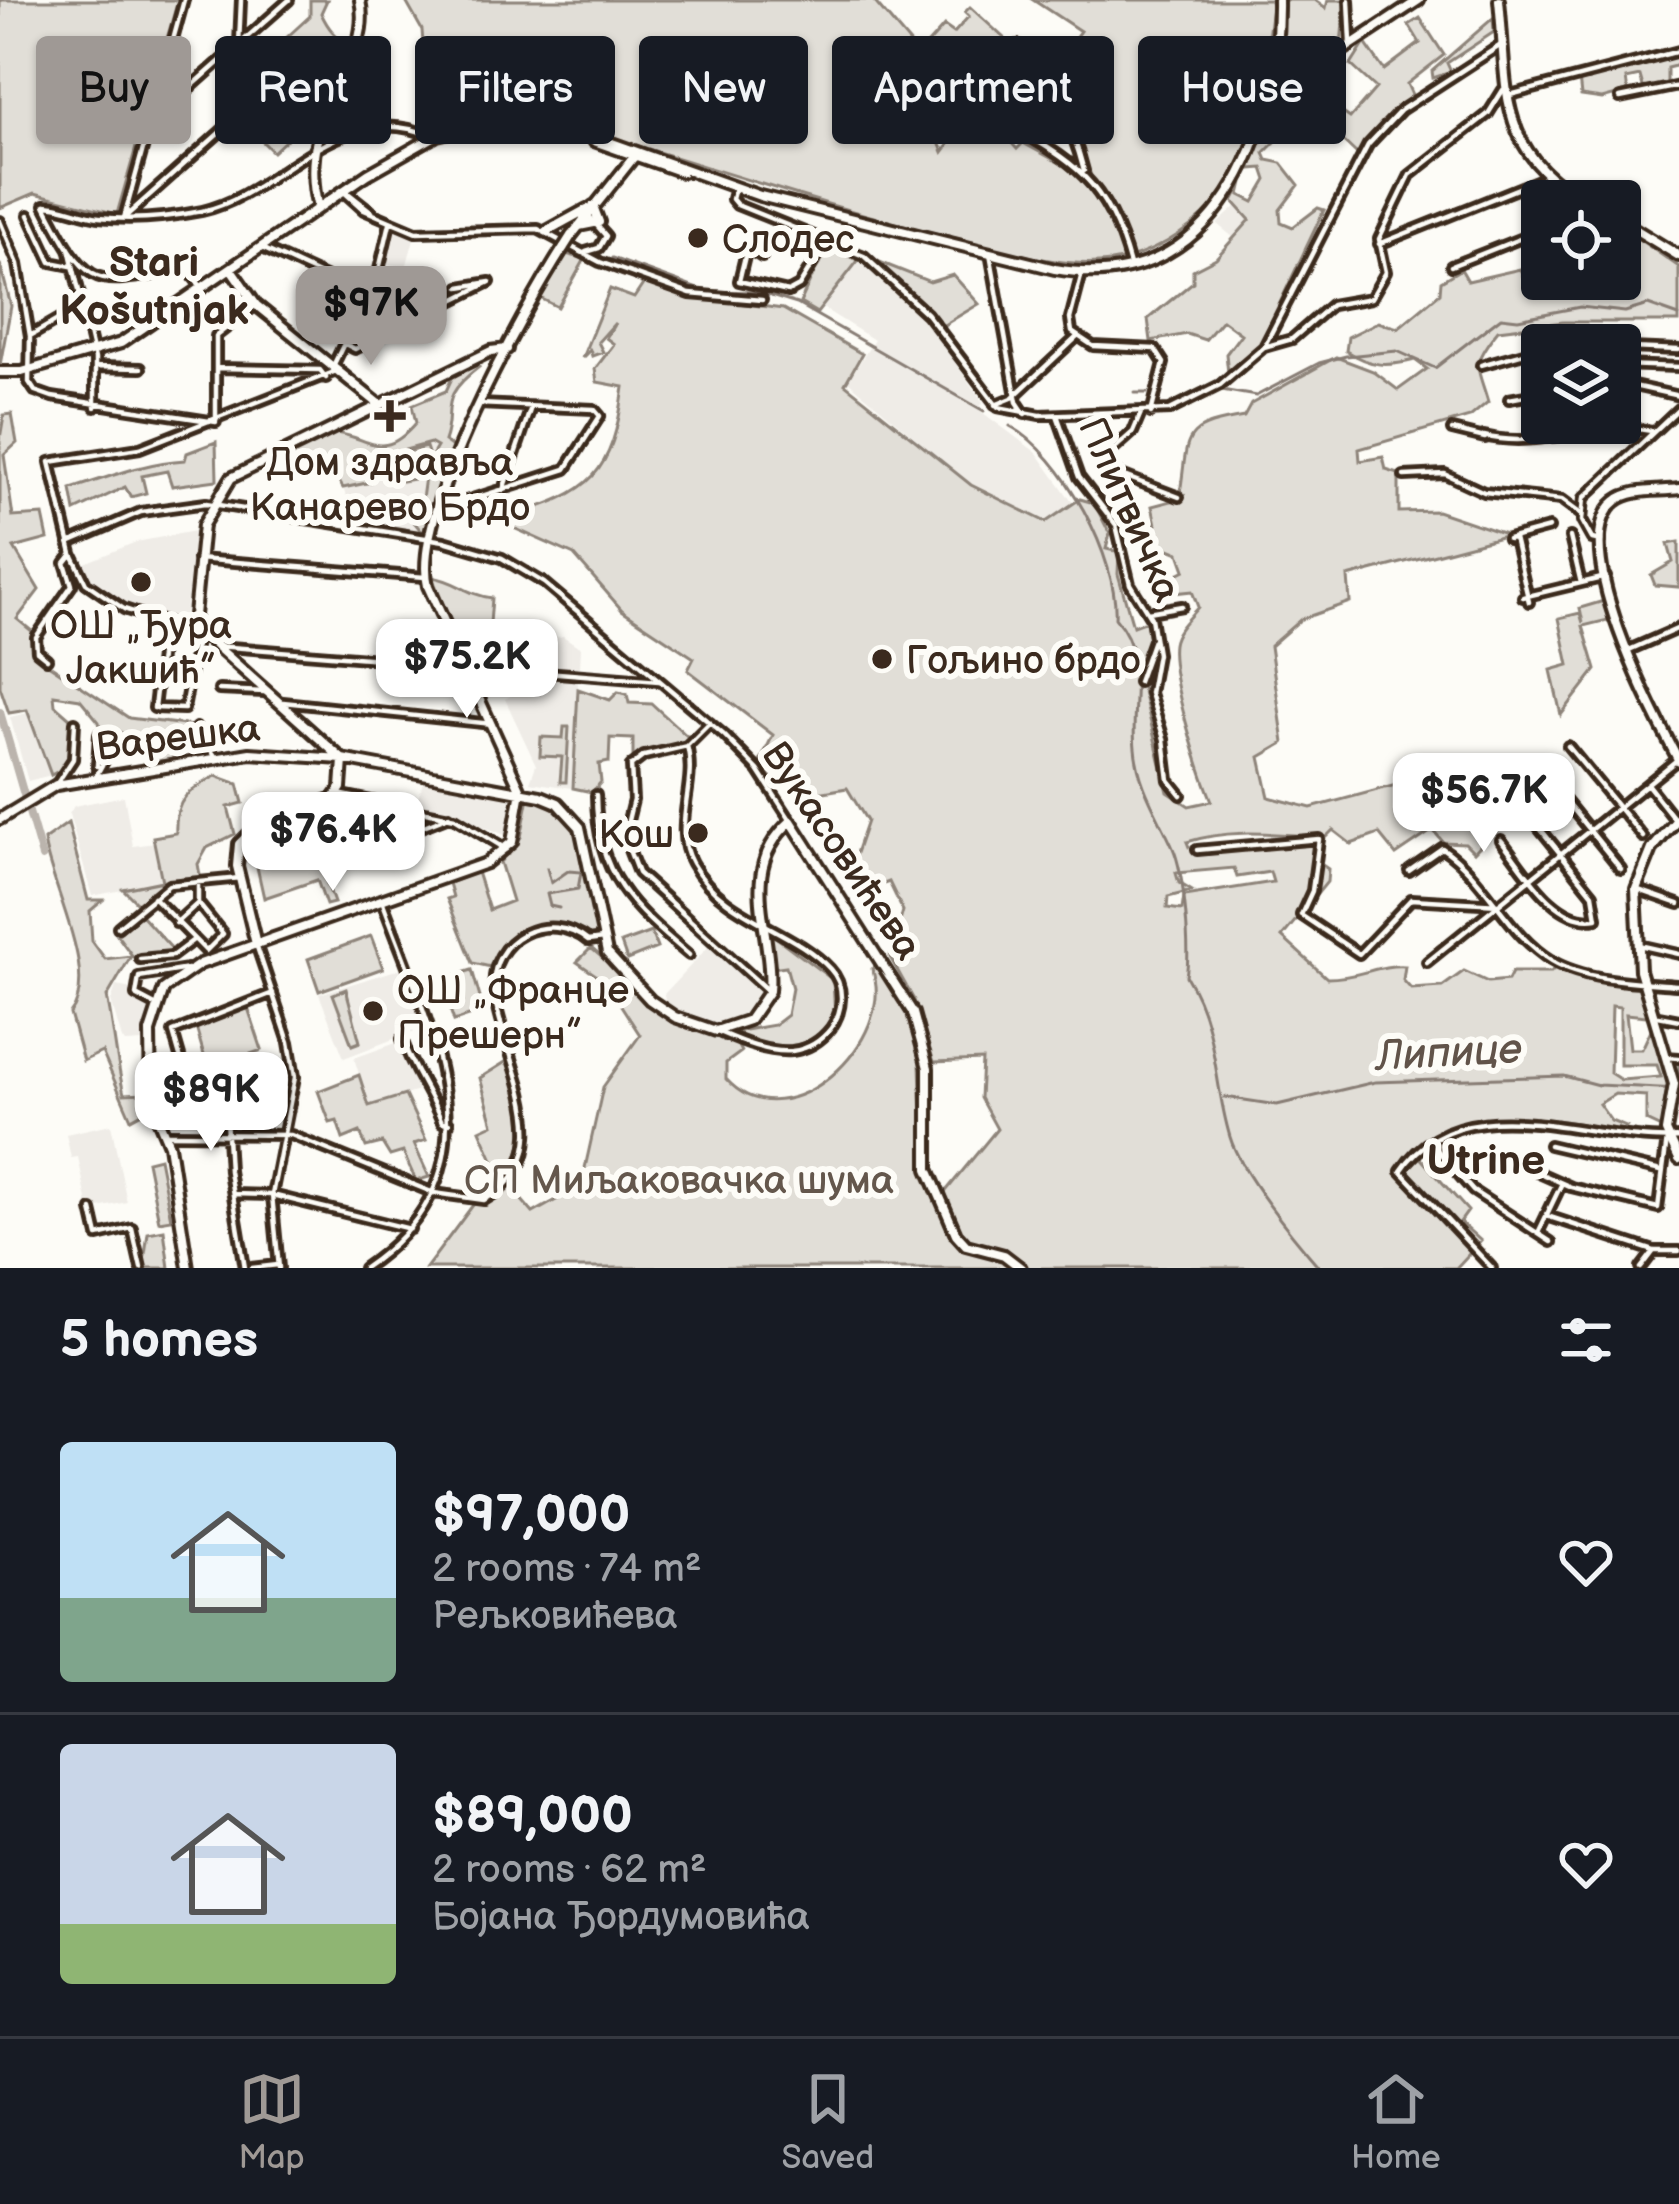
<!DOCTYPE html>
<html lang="en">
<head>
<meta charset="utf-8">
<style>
	:root { --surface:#171b24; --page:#20242c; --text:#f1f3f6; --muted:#9ea1a6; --line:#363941; --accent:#9f9995 }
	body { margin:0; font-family:"Balsamiq Sans",sans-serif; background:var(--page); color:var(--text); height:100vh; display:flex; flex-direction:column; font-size:45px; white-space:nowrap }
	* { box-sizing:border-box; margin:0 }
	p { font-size:39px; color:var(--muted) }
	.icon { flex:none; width:66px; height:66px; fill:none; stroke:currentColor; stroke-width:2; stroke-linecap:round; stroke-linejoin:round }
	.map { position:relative; height:1268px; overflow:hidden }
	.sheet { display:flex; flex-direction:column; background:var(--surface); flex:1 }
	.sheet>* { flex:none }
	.top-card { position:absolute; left:36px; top:36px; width:1608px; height:108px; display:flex; gap:24px }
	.tools { position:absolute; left:1521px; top:180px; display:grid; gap:24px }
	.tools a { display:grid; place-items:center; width:120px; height:120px; border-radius:12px; background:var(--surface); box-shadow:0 3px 9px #0004; font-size:60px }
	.price { position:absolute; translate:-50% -102px; padding:0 27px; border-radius:24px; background:#fff; color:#222; font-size:39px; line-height:78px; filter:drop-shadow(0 3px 6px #0008) }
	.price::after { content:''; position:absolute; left:50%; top:72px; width:36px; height:27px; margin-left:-18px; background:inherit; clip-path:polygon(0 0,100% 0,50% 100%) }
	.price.on { background:var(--accent); color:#111 }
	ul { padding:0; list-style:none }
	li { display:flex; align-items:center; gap:36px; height:300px; padding:0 60px }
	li+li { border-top:3px solid var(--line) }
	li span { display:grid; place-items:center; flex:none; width:336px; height:240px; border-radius:12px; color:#555 }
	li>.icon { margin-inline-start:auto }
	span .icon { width:144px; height:144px; fill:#fffc; stroke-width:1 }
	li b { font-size:51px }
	h2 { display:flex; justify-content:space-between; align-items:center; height:144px; padding:0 60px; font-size:51px }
	.chip { padding:0 42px; border-radius:12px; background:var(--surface); box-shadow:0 3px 9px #0004; font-size:42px; line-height:108px }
	.chip.on { background:var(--accent); color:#111 }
	.menu { display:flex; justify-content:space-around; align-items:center; height:168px; border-top:3px solid var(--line); background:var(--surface); font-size:33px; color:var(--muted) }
	.menu a { display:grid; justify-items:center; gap:6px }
	.menu .on { color:var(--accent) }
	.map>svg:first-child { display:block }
	.built { fill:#efece7 }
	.green { fill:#e1ded7; stroke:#8e847a; stroke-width:3; fill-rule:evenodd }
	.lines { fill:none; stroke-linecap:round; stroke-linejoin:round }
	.stream { stroke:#887d74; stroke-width:3 }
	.river { stroke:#bbb4ad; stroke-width:8 }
	.street-casing { stroke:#3b2a1e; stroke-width:14 }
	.secondary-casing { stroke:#3b2a1e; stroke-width:16 }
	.street { stroke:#fdfcf7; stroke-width:4.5 }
	.secondary { stroke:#fdfcf7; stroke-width:8 }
	.secondary-bridge-casing { stroke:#3b2a1e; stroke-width:16; stroke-linecap:butt }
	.secondary-bridge { stroke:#fdfcf7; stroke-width:8 }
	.poi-dot { fill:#3b2a1e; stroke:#fdfcf7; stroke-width:4.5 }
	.labels { text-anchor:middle; stroke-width:12; stroke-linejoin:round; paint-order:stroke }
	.poi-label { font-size:39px; fill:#3b2a1e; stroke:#fdfcf7; text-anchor:start }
	.street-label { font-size:39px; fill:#3b2a1e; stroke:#fdfcf7 }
	.park-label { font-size:39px; fill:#64574c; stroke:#fdfcf7 }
	.neighbourhood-label { font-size:42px; font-weight:bold; fill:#3b2a1e; stroke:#fdfcf7 }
	.water-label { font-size:42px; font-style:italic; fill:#615349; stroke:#fdfcf7 }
</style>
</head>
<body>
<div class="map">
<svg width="1679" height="1268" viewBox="0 0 1679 1268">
	<rect width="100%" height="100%" fill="#fdfcf7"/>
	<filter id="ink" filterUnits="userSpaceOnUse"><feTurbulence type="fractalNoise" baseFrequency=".00833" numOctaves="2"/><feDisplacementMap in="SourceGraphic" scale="24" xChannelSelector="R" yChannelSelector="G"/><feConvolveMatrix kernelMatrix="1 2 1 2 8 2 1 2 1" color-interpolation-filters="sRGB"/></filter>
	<g filter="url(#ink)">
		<path class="built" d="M1237 206 1251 220 1234 238 1217 224Z
			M396 231 415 235 406 268 385 263Z
			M859 258 912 303 983 402 979 410 1037 453 1073 503 1046 522 971 485 848 381 874 340 821 307Z
			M430 443 454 450 423 533 355 521 343 488 370 482 368 471 393 453Z
			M195 531 184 622 107 597 80 565 136 542Z
			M563 636 581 648 580 668 536 664 539 640Z
			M516 667 577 672 580 725 572 788 530 782 536 765 505 699 514 694Z
			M28 713 51 775 28 781 10 717Z
			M424 780 508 795 513 801 505 835 447 812 415 807Z
			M124 796 133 846 155 843 163 882 92 896 69 814 74 806Z
			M710 945 765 992 747 1017 723 1026 679 1015 666 1007 664 994Z
			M406 967 425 1027 344 1058 319 994Z
			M116 986 132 989 136 1002 149 1009 144 1042 125 1043 122 1039 111 1001Z
			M399 1042 418 1091 369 1106 354 1058Z
			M111 1124 127 1202 89 1210 78 1157 71 1158 66 1134Z"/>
		<path class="green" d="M0 0H178L117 214 35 193 0 208Z
			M310 0H327L321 13C328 28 335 37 350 44L343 58 316 46 307 54 324 93 309 127 301 117 282 132 287 139 273 152 262 141 279 126 270 96 289 84 286 38 310 16Z
			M405 0H873L919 54 944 26 954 33 969 16 965 12 970 7 1028 60 1059 122C1028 123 1012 91 974 94L953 77 927 113 943 152 974 111 1009 131 1006 137 1017 149 1023 143 1080 174 1090 173 1047 76 1080 31 1033 0H1271L1272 7C1263 72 1258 152 1213 205 1189 232 1148 257 1111 262 1059 269 1001 249 951 237 808 203 672 153 532 115L500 112 429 127 422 30Z
			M1282 0H1315L1326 8 1328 0H1345L1341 45 1278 85Z
			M1420 18 1444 55 1407 84 1413 97 1357 154 1318 117 1330 104 1350 118 1376 88 1351 65 1365 43 1384 70 1420 43 1409 25Z
			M1493 18 1494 32 1447 63 1451 72 1433 78 1432 71Z
			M1679 54V65L1667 68V84L1644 90 1640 76 1626 79 1628 92 1602 99 1581 96 1579 78Z
			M1342 56 1341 69 1284 121 1287 130 1264 153 1267 160 1282 163 1299 185 1280 210 1281 222 1293 227 1318 208 1324 210 1259 347 1228 373 1226 354 1241 334 1222 320 1205 340 1187 334 1151 341 1148 319 1193 282V270L1216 258 1250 220 1233 201 1243 182 1240 195 1254 202 1267 180 1263 168 1250 169 1275 100Z
			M1620 226 1679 267V322H1563L1498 330C1470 365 1477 364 1488 402L1470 417 1359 449 1360 461 1383 457 1386 470 1399 474V512L1437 511 1508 535 1348 577 1350 602 1301 619 1270 646 1284 743 1260 757 1269 797 1311 808 1478 763 1484 756 1517 761 1482 805 1479 819 1495 830 1474 852 1465 843 1443 842 1433 830 1396 855 1379 834 1351 844 1333 830 1326 837C1280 835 1234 827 1187 842L1189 847 1318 840 1315 860 1328 869 1327 882 1282 937 1327 978C1360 978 1378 964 1405 966L1403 980 1411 989 1442 987 1464 971 1488 982 1508 980 1512 972H1551L1557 965 1643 982 1658 1016 1665 1057 1679 1058V1094L1671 1084 1663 1129 1646 1121V1096L1615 1094 1599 1104 1611 1121 1626 1127 1620 1131C1554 1118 1470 1101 1416 1153L1468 1211 1460 1222 1481 1241 1456 1268H426L473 1205 508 1184 533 1213 581 1186 603 1087 640 1035 606 982 577 962 591 948 674 1019 737 1044 741 1052 726 1063V1079C788 1148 899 1036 872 969L878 962 919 1036 923 1151 937 1202 997 1129 980 1098 982 1060 934 1062 914 1000 890 957 903 911 889 882 871 889 853 862 867 821 847 788 801 796 793 781 771 778 759 764 773 735 688 670 694 658 622 610 574 555 514 528 508 517C592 492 612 476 624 387L597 382 595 369 614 344 606 338 615 323 598 342 603 352 592 356 590 350 582 358 610 289 634 298 646 280 692 297 783 309 862 354 845 384 971 485 1046 522 1080 499 1094 503 1110 534 1106 549 1119 552 1118 574 1133 626 1146 621 1151 653 1140 679 1168 792 1189 806 1212 801C1199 769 1169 676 1173 644 1175 630 1189 618 1198 607L1192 591 1173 593 1171 577 1185 570 1179 553 1152 542 1142 530 1156 524 1152 506 1179 499C1190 439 1175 428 1244 417L1251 404 1336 357 1373 371 1398 390 1427 369 1415 360C1387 367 1371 367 1346 351L1348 337 1378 322 1398 328 1440 293 1441 281 1461 269 1468 281 1520 269 1528 289 1551 284 1550 279H1620ZM1234 868 1237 877 1270 872 1273 882 1184 896 1182 910 1167 908 1168 897 1192 891 1179 883 1176 873ZM1612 1006 1620 1007V1065H1657L1661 1077 1621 1080 1610 1073ZM1626 1014 1657 1017 1642 1049H1630Z
			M829 240 861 257 817 313 800 303Z
			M566 254 585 259 558 307 540 298Z
			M877 261 930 282 953 275 979 304 942 326Z
			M0 264 11 306 0 365Z
			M419 274 433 306 416 314 401 283Z
			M476 363 479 367C435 400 456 409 444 441L454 448 423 533 401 506 422 499 425 477 402 481 397 454 426 447 430 459 437 447 430 443 394 453 396 465 368 471 371 482 343 488 335 475 294 472 291 462 251 470 332 433C368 434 380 465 416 423L412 405 446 391 452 378Z
			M12 414 17 443 4 455 13 517 43 515 48 539 14 548 39 590 17 619 33 632 36 656 129 718 193 726 205 752 190 746 172 748 173 759 149 763 153 746 112 729 102 737 99 722 80 699 54 695 55 705 71 719V756L64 768 51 775 27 710 9 713 0 687V439L4 415Z
			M216 442 217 480 172 486 167 471 142 476 146 493 131 497 125 487 75 511 71 489C109 477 146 462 185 460L187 453Z
			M1679 542V587L1655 585 1651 575 1673 562 1668 544Z
			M432 577C458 581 464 594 492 598L489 636 461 647Z
			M1604 601 1608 620 1583 626 1596 670 1561 715 1551 670 1569 665 1559 618 1580 613 1583 623 1580 608Z
			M578 689 610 700 618 692 627 694 629 703 652 704 688 737 674 750 633 758V739L610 738 609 762 599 764 601 782 592 792 573 788Z
			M564 727H569L566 782H560L562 757 540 756 541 737 563 738Z
			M216 776 238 784 243 803 228 807 235 834 207 848 198 864 201 881 170 880 137 903 123 889 162 881 153 837 176 833C174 799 189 790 216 776Z
			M529 797C588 814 597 878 597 934L593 937C560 923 537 917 506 941L495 968 473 963 447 899 453 897 449 883 477 872 489 910 512 901 500 862 521 837Z
			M68 823 88 900H103L90 911 92 941 105 959 131 956 107 997C114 1030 116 1060 124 1094L145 1093 149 1109 131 1119 102 1052 83 1061 70 1014C101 975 49 883 44 840Z
			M309 833 334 903 326 905 317 880 264 898 253 849Z
			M141 915 175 952 133 957 117 935Z
			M651 932 657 948 627 960 621 943Z
			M773 935 833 980 835 1016C812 1053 777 1050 740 1038L739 1031 774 1025 787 1015 792 988 786 966 772 968 767 938Z
			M371 936 383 968 319 991 308 959Z
			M472 970 481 1001 472 1015 454 1021 440 980Z
			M346 989 360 1042 352 1045 333 994Z
			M247 1005 262 1050 242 1057 255 1096 207 1100 206 1062 195 1024Z
			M512 1058C522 1101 535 1157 496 1188L487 1165 494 1162 480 1130 493 1124 480 1078Z
			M359 1075 369 1106 405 1095 426 1140 414 1144 429 1177 416 1181 403 1152 390 1156 382 1143 366 1147 360 1132 343 1139 337 1121 330 1123 318 1091Z
			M159 1158 171 1219 159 1221 147 1161Z
			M164 1230 169 1268H143L148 1233Z"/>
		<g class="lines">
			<path class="stream" d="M612 258 703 291 758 292 797 304 984 411
				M1216 389 1256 396 1319 363 1346 356 1397 351 1435 368 1501 317 1518 319 1580 307 1625 312 1648 305 1679 316
				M1135 393H1147
				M1010 426C1063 454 1119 560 1115 618 1148 655 1130 700 1135 748 1138 786 1159 816 1173 848 1184 873 1191 950 1186 976 1218 1027 1213 1081 1230 1137 1241 1174 1294 1238 1320 1268
				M547 868 551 883 568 871 581 872 578 889 547 894 550 906 559 908
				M1225 1097 1277 1105 1375 1082 1564 1076 1598 1085 1679 1089"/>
			<path class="river" d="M0 712 42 857"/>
			<defs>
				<path id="street" d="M1349 0 1351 42
					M239 44 241 0
					M1018 45C1049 72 1074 131 1084 171
					M1510 95 1679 51
					M1620 98 1679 86
					M975 106C1057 154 1104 166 1130 265
					M153 114 164 111 289 0
					M735 188 732 199 737 205 864 256 927 314 998 407 1040 415 1170 410 1220 385 1264 347 1292 339 1331 305 1371 298 1386 272 1379 239 1410 175 1488 114 1503 90
					M343 191 364 210 416 232 538 229 600 262 690 294 762 300
					M348 193 372 212
					M45 205C63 205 81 215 99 217 131 221 171 217 202 211 281 194 338 94 434 137
					M45 205C93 300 97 281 188 270L203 289
					M29 215 51 262 71 266
					M124 218 184 0
					M124 218 284 75
					M0 221 18 264 30 336 29 382 35 391 52 397 216 422V336L256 305
					M1379 244 1549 176
					M69 248 95 359V407
					M262 248 366 296
					M586 252 599 248 606 236 587 214
					M990 253 1017 402 1025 414
					M762 257 747 248 739 281 788 292 799 286 828 239
					M1451 266 1542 230
					M1082 273 1070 319 1072 332 1093 346 1155 349 1164 363 1151 413
					M460 287 490 282
					M30 336 82 306
					M345 344 355 349 490 282
					M1556 345 1679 350
					M1264 347 1368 145 1401 110 1501 45
					M1481 365 1542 348
					M1620 365 1679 367
					M333 366 378 274 390 223
					M96 367 141 368
					M216 368 320 370 326 378
					M1620 383 1679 396
					M1509 399 1542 393
					M995 405 1012 398 1077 337
					M1141 413 1133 432 1104 458 1103 468 1179 497
					M1057 415 1079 477 1116 525 1130 584 1151 618 1157 654 1150 693 1164 739 1169 780 1181 795
					M1452 430 1485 438
					M1484 436C1539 450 1596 421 1652 431
					M1404 476 1445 474 1484 492 1562 500 1581 514
					M503 490 530 410
					M438 510 566 469 600 416 594 409 479 404
					M1570 537 1581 583
					M1514 538 1529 602
					M1508 539 1549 528
					M1601 541 1592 539 1582 521 1584 498 1679 408
					M69 543 141 512 206 503 444 541 502 558 544 583 724 735 758 770 791 821
					M198 559 425 577
					M1523 597 1606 577
					M1148 612 1182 606
					M164 622 154 708 184 709 198 634
					M193 625 179 627 124 609 86 583 72 554 50 462 140 448 339 370
					M217 646 659 681
					M1629 650 1679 628
					M47 659 37 651 36 637 72 585 65 563 72 554
					M1138 682 1153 640
					M219 690 265 692
					M283 702 492 724
					M710 723 687 746 644 756 631 766 633 800 624 837 638 873 767 990
					M196 728 215 756
					M687 746C698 785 671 826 692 863 723 919 791 927 830 969 846 986 843 1011 831 1028 821 1041 808 1049 792 1051 768 1053 742 1042 721 1033
					M1568 746 1643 837
					M97 766 99 734
					M96 776 107 756
					M1537 781 1546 777 1621 869
					M1647 784 1676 821
					M56 785 73 759 75 722
					M338 794 455 818 506 849
					M596 795C597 876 631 906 689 955
					M1501 840C1524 868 1555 926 1597 918L1593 894 1521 805
					M1197 850 1319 839 1312 891 1301 915 1359 954 1411 899 1499 904
					M345 857 449 816
					M1409 871 1442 848C1486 877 1507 934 1552 961 1586 981 1640 982 1679 985
					M1636 889 1679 904
					M153 897 206 951 223 934 198 903V883
					M176 923 198 903
					M118 927 169 885 240 878
					M256 944 289 1042 295 1077 272 1195 279 1268
					M1639 945 1679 954
					M140 959 172 956 192 941
					M1427 962 1678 759
					M155 1005 136 995 139 977 188 969
					M1658 1016 1679 1020
					M402 1039C413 1071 430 1092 442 1122L449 1123
					M1665 1057 1679 1058
					M225 1101 229 1171 245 1268
					M156 1107 189 1088 173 1032 273 993
					M168 1134 291 1135 434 1193 484 1200C571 1153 501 1058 494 991 488 937 549 909 588 941L603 939
					M1431 1143 1473 1191 1551 1242
					M1549 1145 1661 1171
					M1528 1168 1571 1187 1658 1208 1667 1139
					M233 1194 272 1195 410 1229
					M92 1210 98 1236 132 1228 141 1268
					M1547 1216 1654 1251H1679
					M1538 1233 1562 1183
					M252 1268 278 1265
					M364 1268C509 1169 429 1030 382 900
					M1492 1268 1401 1171C1462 1079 1593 1145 1679 1138
					M1641 1268 1654 1251"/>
				<path id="secondary" d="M1499 0C1508 86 1495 153 1586 201
					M1272 97 1419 0
					M594 141 682 172
					M318 208C293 110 375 67 360 0
					M1620 220 1679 256
					M579 226 599 222 593 206
					M547 231 587 209
					M571 236 633 158
					M231 269 256 305 380 405
					M0 372H22L121 343 368 174 437 135 502 120 584 133 760 196 1055 269C1217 298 1280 130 1278 0
					M1679 489C1659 492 1632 488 1616 501 1563 542 1655 716 1679 761
					M193 625 203 525 231 478 491 351 507 349
					M193 625 341 758
					M1679 817 1652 849 1636 889 1640 970 1674 1084 1666 1131 1679 1159
					M0 819 56 785 250 753 342 759 541 796 558 803 580 827 607 953 650 1000 675 1017 716 1031 749 1020 769 991C774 931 735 870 791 821L913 1013 928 1068V1169L956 1234 966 1245 1004 1255 1021 1268
					M256 944 237 866 239 844 256 827 334 798 341 788 343 760
					M188 1268 169 1145 151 1102 150 1032 164 989 200 964 486 863 512 842 521 791 428 586C410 514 523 311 564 247"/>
			</defs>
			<use href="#street" class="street-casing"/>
			<use href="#secondary" class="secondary-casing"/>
			<use href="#street" class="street"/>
			<use href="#secondary" class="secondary"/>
			<defs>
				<path id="secondary-bridge" d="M564 247 571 236"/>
			</defs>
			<use href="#secondary-bridge" class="secondary-bridge-casing"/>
			<use href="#secondary-bridge" class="secondary-bridge"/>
		</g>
	</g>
	<g class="poi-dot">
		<circle cx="698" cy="238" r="12"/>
		<path d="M384 398h12v12h12v12h-12v12h-12v-12h-12v-12h12z"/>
		<circle cx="141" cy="582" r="12"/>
		<circle cx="882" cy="659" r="12"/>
		<circle cx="698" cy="833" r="12"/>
		<circle cx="373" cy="1011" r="12"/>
	</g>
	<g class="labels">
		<g class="poi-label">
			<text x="722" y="252">Слодес</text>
			<text x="390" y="475" text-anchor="middle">Дом здравља<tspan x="390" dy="45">Канарево Брдо</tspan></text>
			<text x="141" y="638" text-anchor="middle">ОШ „Ђура<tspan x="141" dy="45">Јакшић”</tspan></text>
			<text x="906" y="673">Гољино брдо</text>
			<text x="674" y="847" text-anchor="end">Кош</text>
			<text x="397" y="1003">ОШ „Франце<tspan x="397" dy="45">Прешерн”</tspan></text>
		</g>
		<g class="street-label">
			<text transform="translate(1131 509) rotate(66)" y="14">Плитвичка</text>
			<text transform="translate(178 736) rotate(-7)" y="14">Варешка</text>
			<text transform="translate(843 850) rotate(56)" y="14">Вукасовићева</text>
		</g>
		<g class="park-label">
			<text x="679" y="1193">СП Миљаковачка шума</text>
		</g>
		<g class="neighbourhood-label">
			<text x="154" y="276">Stari<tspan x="154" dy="48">Košutnjak</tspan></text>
			<text x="1486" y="1174">Utrine</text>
		</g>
		<g class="water-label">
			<text transform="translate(1449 1051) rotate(-3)" y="15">Липице</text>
		</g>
	</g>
</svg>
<div class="tools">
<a><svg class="icon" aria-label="locate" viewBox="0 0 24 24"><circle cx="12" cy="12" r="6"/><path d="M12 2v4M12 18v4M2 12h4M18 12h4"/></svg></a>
<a><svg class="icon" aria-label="layers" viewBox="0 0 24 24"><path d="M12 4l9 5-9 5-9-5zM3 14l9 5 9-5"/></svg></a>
</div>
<b class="price on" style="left:371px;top:368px">$97K</b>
<b class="price" style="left:467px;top:721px">$75.2K</b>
<b class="price" style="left:1484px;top:855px">$56.7K</b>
<b class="price" style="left:333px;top:894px">$76.4K</b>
<b class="price" style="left:211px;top:1154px">$89K</b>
<div class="top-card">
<a class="chip on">Buy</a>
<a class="chip">Rent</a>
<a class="chip">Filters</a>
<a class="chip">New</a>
<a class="chip">Apartment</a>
<a class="chip">House</a>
</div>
</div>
<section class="sheet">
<h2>5 homes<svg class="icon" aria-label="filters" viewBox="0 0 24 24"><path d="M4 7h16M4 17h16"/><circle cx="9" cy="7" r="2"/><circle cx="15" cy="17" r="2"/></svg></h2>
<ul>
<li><span style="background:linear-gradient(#bfe0f5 65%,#7fa58c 0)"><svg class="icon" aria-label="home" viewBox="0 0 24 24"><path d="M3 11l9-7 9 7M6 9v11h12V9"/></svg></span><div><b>$97,000</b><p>2 rooms · 74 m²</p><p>Рељковићева</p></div><svg class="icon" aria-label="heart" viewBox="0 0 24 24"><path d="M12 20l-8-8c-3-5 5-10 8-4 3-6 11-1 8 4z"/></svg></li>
<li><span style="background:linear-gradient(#c9d6e8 75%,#8fb573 0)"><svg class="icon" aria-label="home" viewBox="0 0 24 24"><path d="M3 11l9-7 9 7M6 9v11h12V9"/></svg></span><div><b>$89,000</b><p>2 rooms · 62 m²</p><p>Бојана Ђордумовића</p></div><svg class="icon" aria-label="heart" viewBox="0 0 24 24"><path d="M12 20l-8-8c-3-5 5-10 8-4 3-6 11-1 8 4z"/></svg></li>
</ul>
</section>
<nav class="menu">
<a class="on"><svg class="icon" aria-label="map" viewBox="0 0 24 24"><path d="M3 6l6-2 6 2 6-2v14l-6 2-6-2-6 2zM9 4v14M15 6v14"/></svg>Map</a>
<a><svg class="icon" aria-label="saved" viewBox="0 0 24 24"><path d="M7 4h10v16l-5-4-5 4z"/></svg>Saved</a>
<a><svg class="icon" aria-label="home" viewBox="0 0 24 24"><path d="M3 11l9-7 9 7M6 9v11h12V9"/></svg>Home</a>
</nav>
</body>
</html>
